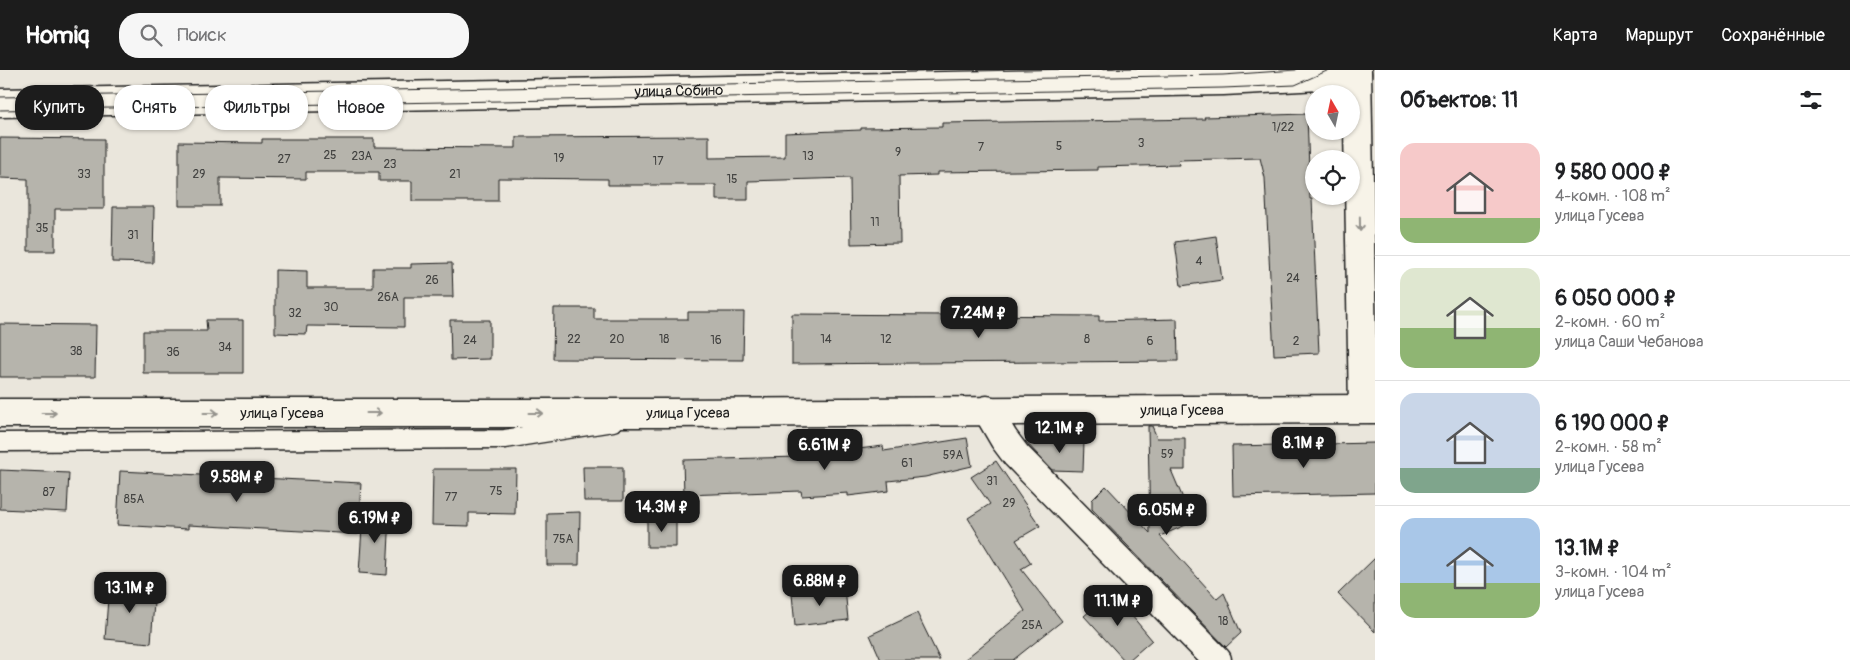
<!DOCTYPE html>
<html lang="ru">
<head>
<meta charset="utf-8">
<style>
	:root { --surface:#fff; --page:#f6f6f6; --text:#202124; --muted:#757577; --line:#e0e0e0; --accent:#1c1c1c }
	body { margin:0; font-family:Pangolin,sans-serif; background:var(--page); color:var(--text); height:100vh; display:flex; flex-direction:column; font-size:19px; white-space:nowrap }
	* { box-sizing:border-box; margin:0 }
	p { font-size:16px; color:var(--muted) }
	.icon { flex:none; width:28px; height:28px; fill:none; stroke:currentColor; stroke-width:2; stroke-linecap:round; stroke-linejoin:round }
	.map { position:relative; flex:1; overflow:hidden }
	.sheet { display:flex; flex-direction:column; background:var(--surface); width:475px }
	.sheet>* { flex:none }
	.guide { position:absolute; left:15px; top:15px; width:475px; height:45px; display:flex; gap:10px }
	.needle { width:32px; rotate:351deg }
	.buttons { position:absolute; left:1305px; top:15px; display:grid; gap:10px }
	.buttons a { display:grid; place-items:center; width:55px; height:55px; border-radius:50%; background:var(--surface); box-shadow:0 1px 4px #0004; font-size:25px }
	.price { position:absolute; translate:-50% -42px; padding:0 11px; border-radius:10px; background:var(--accent); color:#fff; font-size:16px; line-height:32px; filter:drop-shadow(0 1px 2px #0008) }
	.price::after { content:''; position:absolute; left:50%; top:30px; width:15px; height:11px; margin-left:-8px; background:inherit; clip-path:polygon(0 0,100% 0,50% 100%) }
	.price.on { background:#222; color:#fff }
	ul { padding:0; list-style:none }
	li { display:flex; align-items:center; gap:15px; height:125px; padding:0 25px }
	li+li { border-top:1px solid var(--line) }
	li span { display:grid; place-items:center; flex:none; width:140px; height:100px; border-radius:15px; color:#555 }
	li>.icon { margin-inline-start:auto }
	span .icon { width:60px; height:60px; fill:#fffc; stroke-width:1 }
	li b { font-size:21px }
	h2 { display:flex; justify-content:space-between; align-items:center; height:60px; padding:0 25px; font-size:21px }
	.tag { padding:0 18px; border-radius:20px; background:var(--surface); box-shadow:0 1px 4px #0004; font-size:18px; line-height:45px }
	.tag.on { background:var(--accent); color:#fff }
	header { display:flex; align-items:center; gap:30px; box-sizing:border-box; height:70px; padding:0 25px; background:var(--accent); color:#fff }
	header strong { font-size:24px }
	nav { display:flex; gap:28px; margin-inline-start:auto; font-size:18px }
	.search { width:350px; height:45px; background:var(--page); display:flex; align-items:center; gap:12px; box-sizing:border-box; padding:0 18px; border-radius:20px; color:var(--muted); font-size:19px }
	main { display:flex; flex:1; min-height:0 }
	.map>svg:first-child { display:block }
	.building { fill:#b6b4ac; stroke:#1c1c1c }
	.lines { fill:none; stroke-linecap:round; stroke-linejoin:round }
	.lane-casing { stroke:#1c1c1c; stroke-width:21 }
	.street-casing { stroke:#1c1c1c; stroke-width:31 }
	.secondary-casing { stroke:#1c1c1c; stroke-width:31 }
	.lane { stroke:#f7f3e8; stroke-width:18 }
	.street { stroke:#f7f3e8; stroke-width:28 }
	.secondary { stroke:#f7f3e8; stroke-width:28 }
	.tram { stroke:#1c1c1c; stroke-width:1 }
	.oneway { stroke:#94928c }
	.labels { text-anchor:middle; stroke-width:4; stroke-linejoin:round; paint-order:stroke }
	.number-label { font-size:12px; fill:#424240 }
	.street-label { font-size:15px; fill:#1c1c1c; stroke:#f7f3e8 }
</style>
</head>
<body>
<header>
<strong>Homiq</strong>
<div class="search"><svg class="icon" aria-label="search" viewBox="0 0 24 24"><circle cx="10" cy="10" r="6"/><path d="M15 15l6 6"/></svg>Поиск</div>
<nav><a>Карта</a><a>Маршрут</a><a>Сохранённые</a></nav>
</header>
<main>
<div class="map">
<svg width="1375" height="590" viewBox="0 0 1375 590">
	<rect width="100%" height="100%" fill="#eae6dc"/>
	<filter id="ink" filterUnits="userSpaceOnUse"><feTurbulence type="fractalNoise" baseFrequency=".02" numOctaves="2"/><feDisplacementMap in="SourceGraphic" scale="10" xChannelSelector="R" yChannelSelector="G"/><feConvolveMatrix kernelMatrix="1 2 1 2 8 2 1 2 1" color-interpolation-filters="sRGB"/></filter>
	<g filter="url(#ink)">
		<path class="building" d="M1307 44 1310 129H1312L1319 283 1274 285 1265 108 1260 88 1178 90 1179 95 1098 97V100L937 102V105L899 106 900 173 851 174 850 108 748 111V130H716V115H608V109L498 108V131H412V111H379V102H306V109L220 108V136H179V72L262 73V69H374V77L516 78V67L709 66V88L785 87V63L861 60V58L942 57V53L1205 49 1204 47Z
			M0 68 104 69V139H55V181H28V109L0 108Z
			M113 137H154L153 193 112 192Z
			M1216 166 1222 210 1181 216 1175 172Z
			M452 193 453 227H404V257L307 256 306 264 275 263V200L307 201V218H373V198H411V194Z
			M554 238H594V249H688V242H744L743 290 553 289Z
			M792 244 1099 246V251L1177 249 1178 291 792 294Z
			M206 250H243V303H143V261H207Z
			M450 250H490V289L451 290Z
			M0 254 96 255 95 307H0Z
			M1148 356H1152L1157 368H1185V400H1171L1193 452 1160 466 1217 529 1224 523 1241 563 1226 577 1092 439V430L1106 416 1150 463Z
			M967 368 972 396 925 407 888 411 889 421 848 426V423L802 426 801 421 684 425 683 390 799 387 843 384 842 381 883 376 884 381Z
			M1025 371 1084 372 1083 401 1052 400Z
			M1375 373V423L1233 426 1232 376Z
			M996 391 1040 456 1016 470 1031 493 1021 499 1062 551 1013 590H964L1025 541 968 448 990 434 971 407Z
			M583 397H623V431H584Z
			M433 399H516L515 444 469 443V456L432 455Z
			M0 400 69 403 67 442 0 439Z
			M120 401 361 413 358 464 188 455V459L117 455Z
			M580 442 579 495H547V443Z
			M363 443 390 444 387 505 359 503Z
			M647 449H676V477H647Z
			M1375 488V562L1338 524Z
			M109 515 155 519 151 573 105 569Z
			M845 518 848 550 795 556 792 524Z
			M1112 522 1152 570 1129 590H1124L1084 546Z
			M917 543 940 590H881L870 565Z"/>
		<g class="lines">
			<defs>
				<path id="lane" d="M0 372 505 369 613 352"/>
				<g id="street">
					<path id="s1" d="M0 33 1223 11 1357 4"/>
					<path d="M987 340 1004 369 1016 385 1217 590"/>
				</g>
				<g id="secondary">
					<path d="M1357 0 1363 338"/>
					<path id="s2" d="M0 343H660L1375 339"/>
				</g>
			</defs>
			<use href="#lane" class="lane-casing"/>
			<use href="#street" class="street-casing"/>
			<use href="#secondary" class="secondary-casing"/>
			<use href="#lane" class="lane"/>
			<use href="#street" class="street"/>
			<use href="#secondary" class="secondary"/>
			<path class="tram" d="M0 27 1223 5 1296 0
				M0 40 1223 18 1295 15 1329 0"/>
		</g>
		<defs><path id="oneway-shaft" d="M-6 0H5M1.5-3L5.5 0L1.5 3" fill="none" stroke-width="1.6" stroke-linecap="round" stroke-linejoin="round" transform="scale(1.25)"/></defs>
		<g class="oneway">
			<use href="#oneway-shaft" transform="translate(1360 154) rotate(89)"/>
			<use href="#oneway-shaft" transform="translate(49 343)"/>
			<use href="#oneway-shaft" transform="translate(211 343)"/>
			<use href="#oneway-shaft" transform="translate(374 343)"/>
			<use href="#oneway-shaft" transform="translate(536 343)"/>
		</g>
	</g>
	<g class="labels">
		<g class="number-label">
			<text x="1283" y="61">1/22</text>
			<text x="1141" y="77">3</text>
			<text x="1059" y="80">5</text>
			<text x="981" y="81">7</text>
			<text x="898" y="86">9</text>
			<text x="330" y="89">25</text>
			<text x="362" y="90">23А</text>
			<text x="808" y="90">13</text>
			<text x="559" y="92">19</text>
			<text x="284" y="93">27</text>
			<text x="658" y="95">17</text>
			<text x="390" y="98">23</text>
			<text x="84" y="108">33</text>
			<text x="199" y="108">29</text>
			<text x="455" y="108">21</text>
			<text x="732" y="113">15</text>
			<text x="875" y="156">11</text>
			<text x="42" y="162">35</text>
			<text x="133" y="169">31</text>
			<text x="1199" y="195">4</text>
			<text x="1293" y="212">24</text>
			<text x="432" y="214">26</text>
			<text x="388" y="231">26А</text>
			<text x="331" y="241">30</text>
			<text x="295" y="247">32</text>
			<text x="574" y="273">22</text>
			<text x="617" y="273">20</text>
			<text x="664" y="273">18</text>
			<text x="826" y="273">14</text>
			<text x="886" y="273">12</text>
			<text x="1087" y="273">8</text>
			<text x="470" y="274">24</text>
			<text x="716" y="274">16</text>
			<text x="1150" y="275">6</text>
			<text x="1296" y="275">2</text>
			<text x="225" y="281">34</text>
			<text x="76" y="285">38</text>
			<text x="173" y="286">36</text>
			<text x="1167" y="388">59</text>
			<text x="953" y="389">59А</text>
			<text x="907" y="397">61</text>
			<text x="992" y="415">31</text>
			<text x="496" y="425">75</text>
			<text x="49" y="426">87</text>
			<text x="451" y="431">77</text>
			<text x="134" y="433">85А</text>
			<text x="1009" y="437">29</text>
			<text x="563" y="473">75А</text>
			<text x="1223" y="555">18</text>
			<text x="1032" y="559">25А</text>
		</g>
		<g class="street-label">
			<text dy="5" stroke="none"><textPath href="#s1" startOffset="679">улица Собино</textPath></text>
			<text dy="5" stroke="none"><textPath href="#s2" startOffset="1182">улица Гусева</textPath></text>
			<text dy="5" stroke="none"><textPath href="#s2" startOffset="282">улица Гусева</textPath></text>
			<text dy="5" stroke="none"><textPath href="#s2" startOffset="688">улица Гусева</textPath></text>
		</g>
	</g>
</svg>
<div class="buttons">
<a><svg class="needle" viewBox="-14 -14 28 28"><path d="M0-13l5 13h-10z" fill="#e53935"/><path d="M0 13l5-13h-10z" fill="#757577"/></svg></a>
<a><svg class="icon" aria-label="locate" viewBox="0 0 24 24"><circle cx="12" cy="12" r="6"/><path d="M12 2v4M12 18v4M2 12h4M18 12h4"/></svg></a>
</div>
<b class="price" style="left:979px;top:269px">7.24M ₽</b>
<b class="price" style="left:1060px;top:384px">12.1M ₽</b>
<b class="price" style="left:1304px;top:399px">8.1M ₽</b>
<b class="price" style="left:825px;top:401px">6.61M ₽</b>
<b class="price on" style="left:237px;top:433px">9.58M ₽</b>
<b class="price" style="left:662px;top:463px">14.3M ₽</b>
<b class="price" style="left:1167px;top:466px">6.05M ₽</b>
<b class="price" style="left:375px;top:474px">6.19M ₽</b>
<b class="price" style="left:820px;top:537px">6.88M ₽</b>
<b class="price" style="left:130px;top:544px">13.1M ₽</b>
<b class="price" style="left:1118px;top:557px">11.1M ₽</b>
<div class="guide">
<a class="tag on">Купить</a>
<a class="tag">Снять</a>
<a class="tag">Фильтры</a>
<a class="tag">Новое</a>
</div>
</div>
<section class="sheet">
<h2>Объектов: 11<svg class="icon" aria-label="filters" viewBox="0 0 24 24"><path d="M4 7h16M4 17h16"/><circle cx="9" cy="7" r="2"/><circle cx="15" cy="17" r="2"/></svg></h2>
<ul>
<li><span style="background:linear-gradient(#f6c9c9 75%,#8fb573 0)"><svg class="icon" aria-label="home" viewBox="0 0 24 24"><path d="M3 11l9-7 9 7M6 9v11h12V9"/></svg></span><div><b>9 580 000 ₽</b><p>4-комн. · 108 m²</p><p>улица Гусева</p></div></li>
<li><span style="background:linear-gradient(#dfe7d0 60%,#8fb573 0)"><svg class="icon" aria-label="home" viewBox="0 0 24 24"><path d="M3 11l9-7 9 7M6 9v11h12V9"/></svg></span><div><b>6 050 000 ₽</b><p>2-комн. · 60 m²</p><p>улица Саши Чебанова</p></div></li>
<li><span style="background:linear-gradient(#c9d6e8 75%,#7fa58c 0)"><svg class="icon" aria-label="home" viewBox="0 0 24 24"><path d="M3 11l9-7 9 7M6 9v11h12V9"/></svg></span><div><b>6 190 000 ₽</b><p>2-комн. · 58 m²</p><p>улица Гусева</p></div></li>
<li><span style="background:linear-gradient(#a9c7e8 65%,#8fb573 0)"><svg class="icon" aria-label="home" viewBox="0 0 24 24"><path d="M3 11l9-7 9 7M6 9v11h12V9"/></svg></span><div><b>13.1M ₽</b><p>3-комн. · 104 m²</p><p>улица Гусева</p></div></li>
</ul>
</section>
</main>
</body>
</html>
